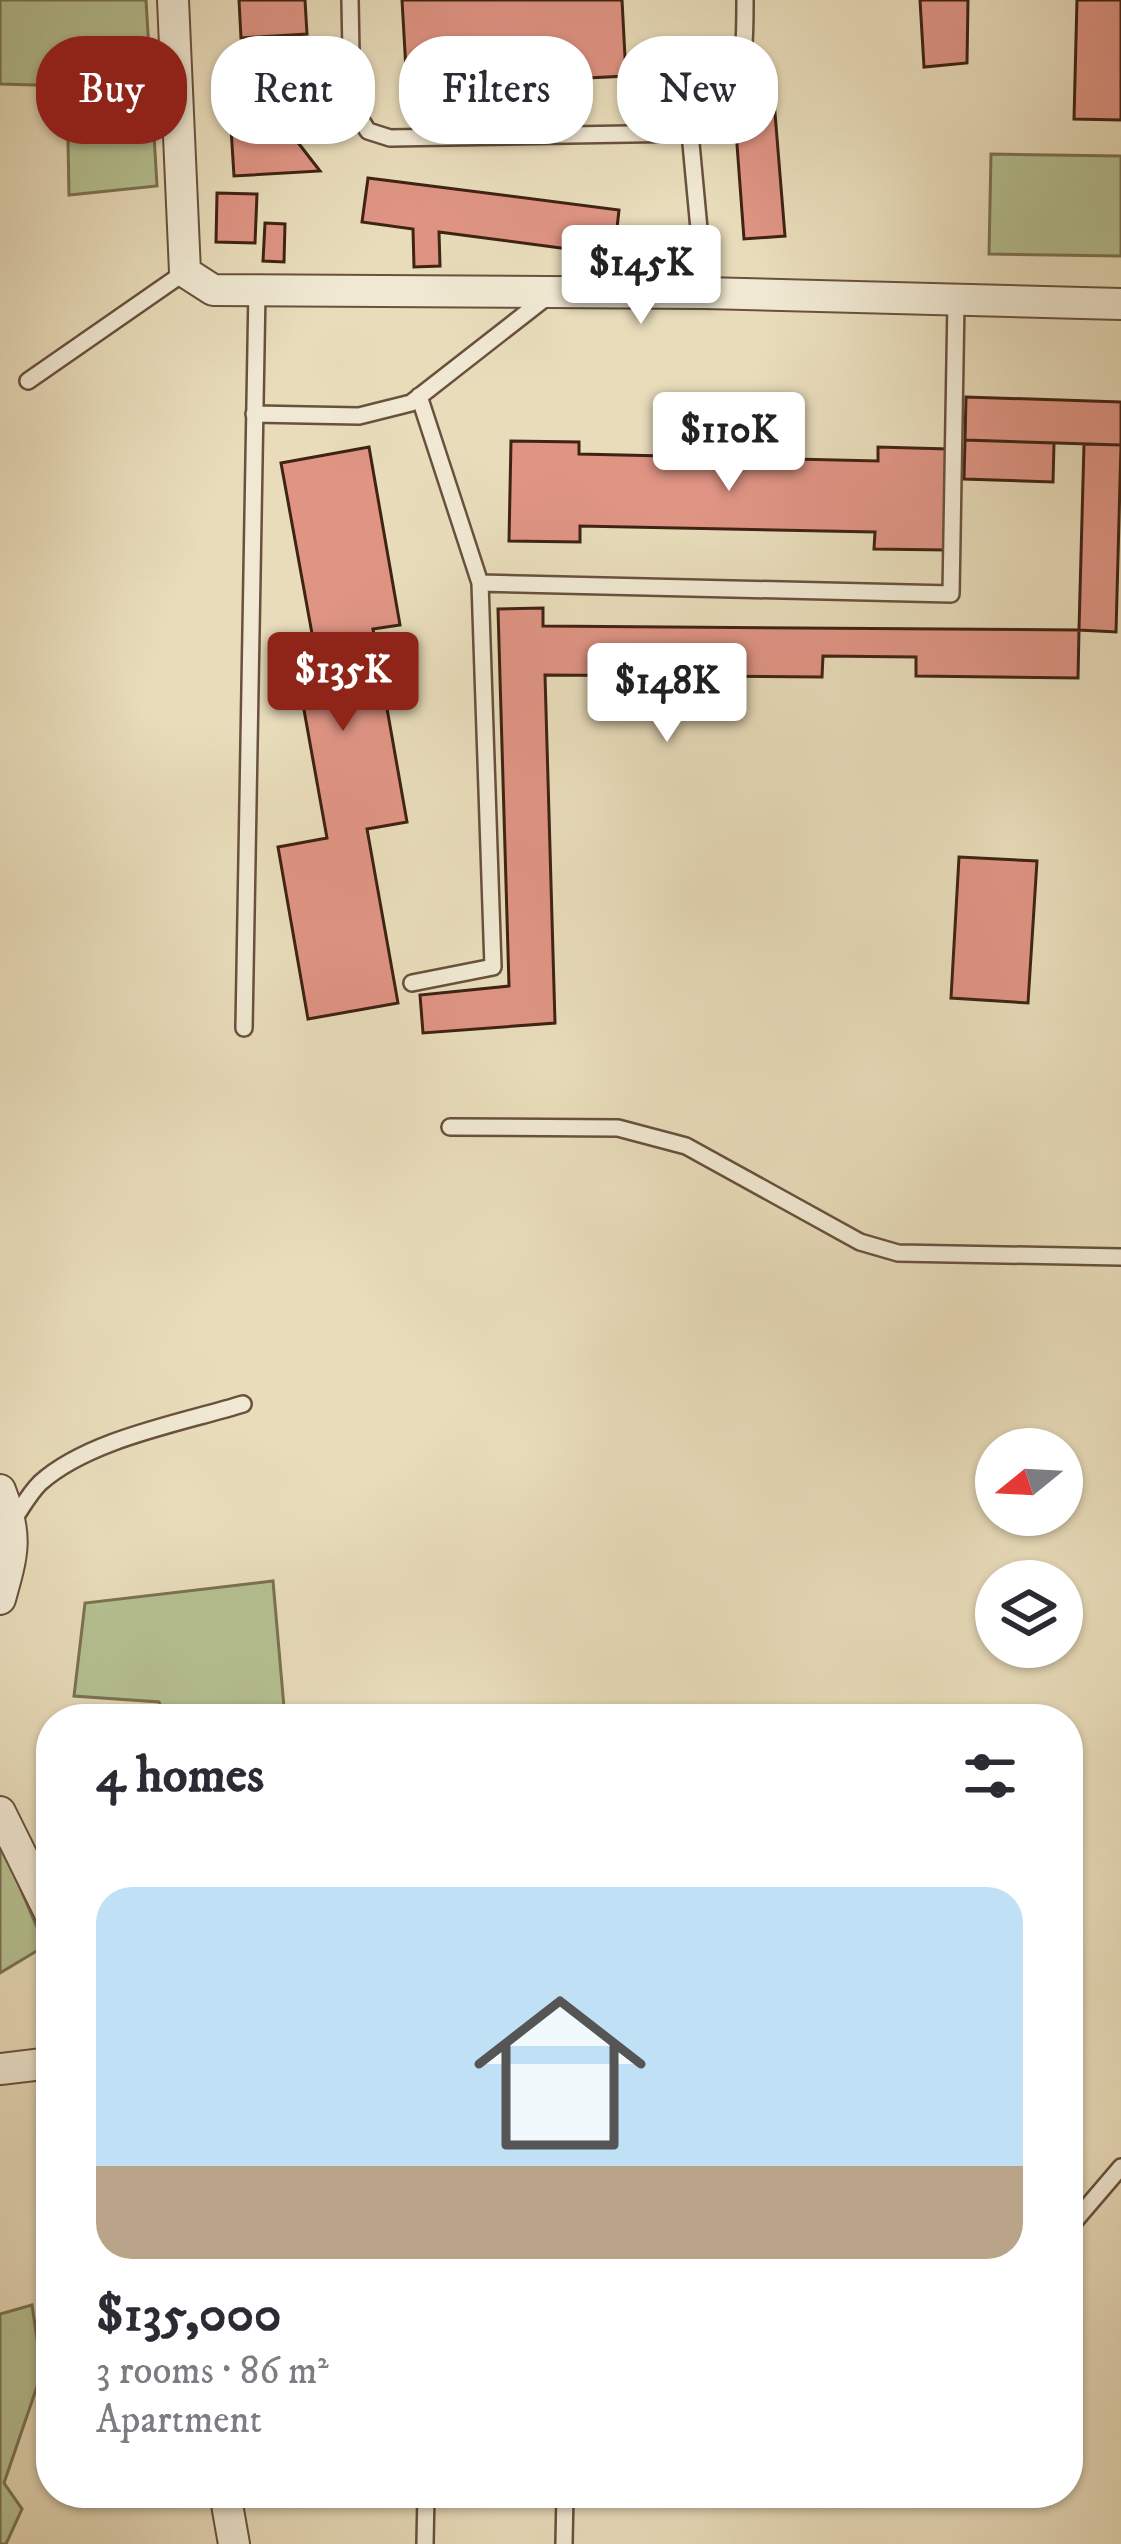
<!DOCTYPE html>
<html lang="en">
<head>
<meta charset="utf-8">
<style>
	:root { --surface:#fff; --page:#f2f2f3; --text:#2b2b33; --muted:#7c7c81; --line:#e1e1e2; --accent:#8f2418 }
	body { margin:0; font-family:"IM FELL DW Pica",serif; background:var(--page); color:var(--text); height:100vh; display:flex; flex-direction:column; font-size:45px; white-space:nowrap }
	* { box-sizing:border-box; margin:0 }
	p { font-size:39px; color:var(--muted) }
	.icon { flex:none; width:66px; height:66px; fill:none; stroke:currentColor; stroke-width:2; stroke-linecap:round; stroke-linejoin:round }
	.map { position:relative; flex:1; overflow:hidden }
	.side { position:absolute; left:36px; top:1704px; width:1047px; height:804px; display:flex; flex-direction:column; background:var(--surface); border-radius:48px; box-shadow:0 3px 9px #0004 }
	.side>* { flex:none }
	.banner { position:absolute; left:36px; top:36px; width:1050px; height:108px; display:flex; gap:24px }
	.needle { width:78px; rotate:252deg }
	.fabs { position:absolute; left:975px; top:1428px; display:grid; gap:24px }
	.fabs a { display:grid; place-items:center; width:108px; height:108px; border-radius:50%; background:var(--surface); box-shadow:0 3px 9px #0004; font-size:60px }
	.price { position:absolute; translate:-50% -102px; padding:0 27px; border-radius:12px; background:#fff; color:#222; font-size:39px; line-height:78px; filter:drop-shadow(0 3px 6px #0008) }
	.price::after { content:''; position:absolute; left:50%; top:72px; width:36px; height:27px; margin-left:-18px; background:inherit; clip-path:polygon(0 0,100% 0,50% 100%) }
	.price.on { background:var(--accent); color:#fff }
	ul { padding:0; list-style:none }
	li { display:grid; align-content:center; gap:24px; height:636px; padding:0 60px }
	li+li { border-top:3px solid var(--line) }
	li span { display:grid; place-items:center; height:372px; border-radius:36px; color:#555 }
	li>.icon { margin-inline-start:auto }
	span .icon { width:216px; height:216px; fill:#fffc; stroke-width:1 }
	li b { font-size:51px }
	h2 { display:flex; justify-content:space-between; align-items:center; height:144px; padding:0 60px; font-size:51px }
	.pill { padding:0 42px; border-radius:48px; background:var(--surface); box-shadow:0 3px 9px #0004; font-size:42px; line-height:108px }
	.pill.on { background:var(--accent); color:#fff }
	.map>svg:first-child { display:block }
	.green { fill:#b5c091; stroke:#7a7252; stroke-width:3 }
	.building { fill:#df9484; stroke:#3f2313; stroke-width:3 }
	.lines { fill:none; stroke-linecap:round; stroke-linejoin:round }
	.lane-casing { stroke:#69513d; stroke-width:20 }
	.street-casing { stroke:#69513d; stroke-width:34 }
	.lane { stroke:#f0e8d2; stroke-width:15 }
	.street { stroke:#f0e8d2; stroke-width:30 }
</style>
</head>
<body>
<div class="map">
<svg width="1121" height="2544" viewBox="0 0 1121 2544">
	<rect width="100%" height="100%" fill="#e8dcba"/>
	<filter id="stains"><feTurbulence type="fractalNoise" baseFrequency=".00167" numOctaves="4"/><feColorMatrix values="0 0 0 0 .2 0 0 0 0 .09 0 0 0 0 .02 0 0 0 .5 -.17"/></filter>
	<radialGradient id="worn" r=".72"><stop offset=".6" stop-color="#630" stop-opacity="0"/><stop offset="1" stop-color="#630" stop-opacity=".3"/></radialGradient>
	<path class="green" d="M0 0H146L157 186 69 195 67 86 0 84Z
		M991 154 1121 156V256L989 254Z
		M273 1581 285 1719H164L159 1702 74 1696 85 1603Z
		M0 1841 45 1946 0 1973Z
		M32 2305 42 2372 4 2483 22 2509 6 2544H0V2314Z"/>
	<path class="building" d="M239 0H305L307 34 241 38Z
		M402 0H622L626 76 407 87Z
		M920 0H968L967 63 924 67Z
		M1077 0H1121V120L1074 119Z
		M774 101 785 236 744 239 734 104Z
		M272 109 320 171 234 176 230 112Z
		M368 178 619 210 614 255 439 232 440 266 414 267 413 229 362 222Z
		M217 193 257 194 255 243 216 242Z
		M265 223 285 224 284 262 263 261Z
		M966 397 1121 402V445L965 440Z
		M965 440 1054 443 1053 482 964 479Z
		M511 441 579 442V454L878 461V447L948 449 946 550 874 549 875 532 580 526V542L509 541Z
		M1084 444 1121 445 1116 632 1079 630Z
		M369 447 400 625 373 629 407 822 367 829 398 1003 308 1019 278 847 327 838 292 643 313 639 281 463Z
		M543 608V626L1079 630 1078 678 916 676V657L823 656 822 677 545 675 555 1023 423 1033 420 995 509 986 498 609Z
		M959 857 1037 861 1028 1003 951 998Z"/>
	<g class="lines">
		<defs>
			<path id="lane" d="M350 0 352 106 368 131 390 138 690 133C743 83 745 72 745 0
				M690 133 705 293
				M28 381 185 272
				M254 414 359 416 411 403 548 296
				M480 583 951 594 956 301
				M412 983 493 967 480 583 419 396
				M244 1028 257 290
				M450 1127 618 1128 686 1146 860 1242 898 1253 1121 1257
				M12 1522C21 1509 29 1494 40 1483 89 1439 181 1423 243 1404
				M1068 2229 1121 2167
				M721 2493 839 2498 843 2493
				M425 2544 426 2493
				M564 2544 565 2493"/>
			<path id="street" d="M173 0 185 272 213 290 705 293 1121 304
				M0 1490C18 1536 13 1553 0 1599
				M0 1812 51 1915
				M0 2069 51 2063
				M225 2493 234 2544"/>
		</defs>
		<use href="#lane" class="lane-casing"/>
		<use href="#street" class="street-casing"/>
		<use href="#lane" class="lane"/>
		<use href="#street" class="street"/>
	</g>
	<rect width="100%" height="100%" filter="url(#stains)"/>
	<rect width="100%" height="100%" fill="url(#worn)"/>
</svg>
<div class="fabs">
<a><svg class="needle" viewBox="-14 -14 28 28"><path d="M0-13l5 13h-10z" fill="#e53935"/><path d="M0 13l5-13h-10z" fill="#7c7c81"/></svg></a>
<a><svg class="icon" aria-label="layers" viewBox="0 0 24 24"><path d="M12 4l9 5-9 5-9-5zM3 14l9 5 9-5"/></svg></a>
</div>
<b class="price" style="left:641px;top:327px">$145K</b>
<b class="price" style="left:729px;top:494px">$110K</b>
<b class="price on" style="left:343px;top:734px">$135K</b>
<b class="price" style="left:667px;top:745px">$148K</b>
<div class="banner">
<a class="pill on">Buy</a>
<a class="pill">Rent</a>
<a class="pill">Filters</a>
<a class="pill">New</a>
</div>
<section class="side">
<h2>4 homes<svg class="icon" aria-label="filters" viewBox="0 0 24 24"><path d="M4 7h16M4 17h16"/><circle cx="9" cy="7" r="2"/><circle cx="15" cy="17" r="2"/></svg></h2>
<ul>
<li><span style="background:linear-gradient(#bfe0f5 75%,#b9a48a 0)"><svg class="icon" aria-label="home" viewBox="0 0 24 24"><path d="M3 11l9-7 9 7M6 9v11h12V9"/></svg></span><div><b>$135,000</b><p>3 rooms · 86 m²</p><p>Apartment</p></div></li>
</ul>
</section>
</div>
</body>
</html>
